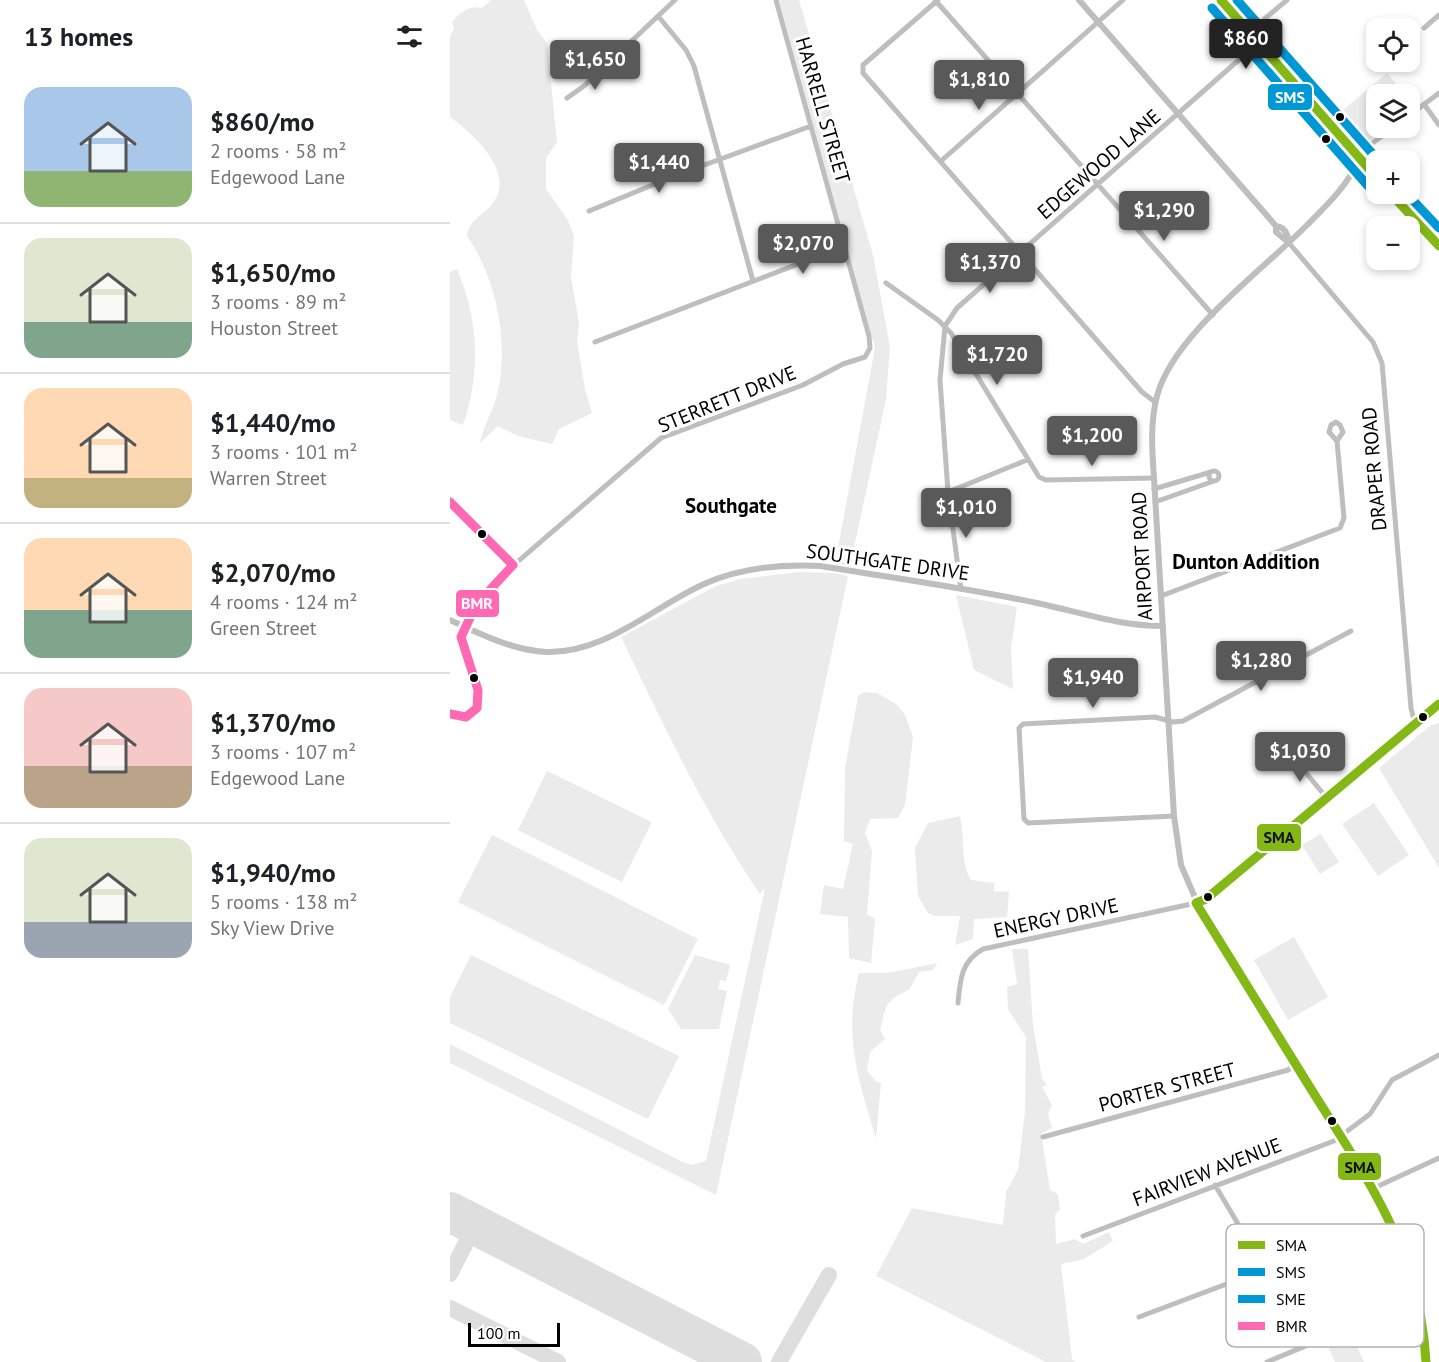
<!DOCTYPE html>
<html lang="en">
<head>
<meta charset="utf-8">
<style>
	:root { --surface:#fff; --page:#f6f6f6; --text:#202124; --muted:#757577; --line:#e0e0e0; --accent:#595959 }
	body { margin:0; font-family:"PT Sans",sans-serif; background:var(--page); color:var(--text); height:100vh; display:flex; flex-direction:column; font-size:22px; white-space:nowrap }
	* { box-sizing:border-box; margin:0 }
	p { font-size:20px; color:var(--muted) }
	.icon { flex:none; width:33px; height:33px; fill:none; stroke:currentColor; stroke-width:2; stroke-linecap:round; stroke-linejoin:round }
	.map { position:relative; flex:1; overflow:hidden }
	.panel { display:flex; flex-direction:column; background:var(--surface); width:450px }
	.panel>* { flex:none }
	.fabs { position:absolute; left:916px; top:18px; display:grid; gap:12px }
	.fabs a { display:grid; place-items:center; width:54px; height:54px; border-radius:12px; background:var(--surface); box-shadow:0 3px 9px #0003; font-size:30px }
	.scale { position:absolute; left:18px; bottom:15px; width:92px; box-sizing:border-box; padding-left:6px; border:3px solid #000; border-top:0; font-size:16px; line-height:21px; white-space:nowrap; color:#000; -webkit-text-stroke:4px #fff; paint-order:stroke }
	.price { position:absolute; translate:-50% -51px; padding:0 14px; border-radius:6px; background:var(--accent); color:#fff; font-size:20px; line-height:39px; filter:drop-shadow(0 2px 3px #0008) }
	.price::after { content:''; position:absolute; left:50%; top:36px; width:18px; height:14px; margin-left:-9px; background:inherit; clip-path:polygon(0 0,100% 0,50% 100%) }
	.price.on { background:#222; color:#fff }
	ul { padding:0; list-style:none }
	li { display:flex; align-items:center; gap:18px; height:150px; padding:0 24px }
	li+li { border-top:2px solid var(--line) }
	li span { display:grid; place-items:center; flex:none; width:168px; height:120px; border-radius:18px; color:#555 }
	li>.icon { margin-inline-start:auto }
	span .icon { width:72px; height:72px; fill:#fffc; stroke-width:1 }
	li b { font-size:26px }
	h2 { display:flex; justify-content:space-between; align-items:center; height:72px; padding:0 24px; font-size:26px }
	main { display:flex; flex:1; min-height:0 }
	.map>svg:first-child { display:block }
	.green { fill:#ebebeb }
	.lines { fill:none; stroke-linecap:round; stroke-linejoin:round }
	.taxiway { stroke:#dedede; stroke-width:16 }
	.runway { stroke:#dedede; stroke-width:40 }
	.primary-casing { stroke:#dbdbdb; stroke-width:11 }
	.minor { stroke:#bebebe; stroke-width:5 }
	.tertiary { stroke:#bebebe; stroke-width:6 }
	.primary { stroke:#bebebe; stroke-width:8 }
	.bus-1-casing { stroke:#fff; stroke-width:14 }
	.bus-2-casing { stroke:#fff; stroke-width:14 }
	.bus-3-casing { stroke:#fff; stroke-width:14 }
	.bus-4-casing { stroke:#fff; stroke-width:14 }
	.bus-1 { stroke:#84b817; stroke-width:9 }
	.bus-2 { stroke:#0098d4; stroke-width:9 }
	.bus-3 { stroke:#0098d4; stroke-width:9 }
	.bus-4 { stroke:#ff69b4; stroke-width:9 }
	.bus-dot { fill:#000; stroke:#fff; stroke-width:2 }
	.labels { text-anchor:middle; stroke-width:6; stroke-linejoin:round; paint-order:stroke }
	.street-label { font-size:20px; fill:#000; stroke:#fff }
	.neighbourhood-label { font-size:21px; font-weight:bold; fill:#000; stroke:#fff }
	.key { fill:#fff; stroke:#b2b2b2; stroke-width:1.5 }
	.key-label { font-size:16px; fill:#000 }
	.line-badge { stroke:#fff; stroke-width:2 }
	.badge-label { font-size:16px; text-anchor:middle; font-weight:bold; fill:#fff }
	.pale-badge-label { font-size:16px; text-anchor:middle; font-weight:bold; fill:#111 }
</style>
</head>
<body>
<main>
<section class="panel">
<h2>13 homes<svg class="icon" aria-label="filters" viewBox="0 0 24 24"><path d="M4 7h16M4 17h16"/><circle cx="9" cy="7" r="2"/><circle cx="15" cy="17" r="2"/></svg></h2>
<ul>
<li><span style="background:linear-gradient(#a9c7e8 70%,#8fb573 0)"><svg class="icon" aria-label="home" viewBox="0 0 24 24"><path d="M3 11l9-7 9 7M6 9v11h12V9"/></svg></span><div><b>$860/mo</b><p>2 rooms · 58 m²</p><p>Edgewood Lane</p></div></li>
<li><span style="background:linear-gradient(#dfe7d0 70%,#7fa58c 0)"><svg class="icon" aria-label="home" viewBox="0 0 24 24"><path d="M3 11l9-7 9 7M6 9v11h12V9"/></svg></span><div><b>$1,650/mo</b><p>3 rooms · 89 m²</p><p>Houston Street</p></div></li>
<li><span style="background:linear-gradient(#ffd9b3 75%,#c2b280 0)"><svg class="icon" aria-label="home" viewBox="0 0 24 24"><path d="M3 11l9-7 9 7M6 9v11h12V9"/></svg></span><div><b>$1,440/mo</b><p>3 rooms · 101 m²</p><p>Warren Street</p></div></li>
<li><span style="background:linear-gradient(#ffd9b3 60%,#7fa58c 0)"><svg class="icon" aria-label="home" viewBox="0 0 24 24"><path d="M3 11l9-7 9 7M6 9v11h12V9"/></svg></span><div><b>$2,070/mo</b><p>4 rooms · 124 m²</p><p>Green Street</p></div></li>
<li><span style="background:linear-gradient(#f6c9c9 65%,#b9a48a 0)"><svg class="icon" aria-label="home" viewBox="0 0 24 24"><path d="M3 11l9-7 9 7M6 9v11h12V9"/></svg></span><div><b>$1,370/mo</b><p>3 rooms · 107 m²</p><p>Edgewood Lane</p></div></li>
<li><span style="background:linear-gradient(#dfe7d0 70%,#9aa5b1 0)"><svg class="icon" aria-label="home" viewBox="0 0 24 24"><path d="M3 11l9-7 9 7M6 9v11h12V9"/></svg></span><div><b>$1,940/mo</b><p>5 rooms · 138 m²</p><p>Sky View Drive</p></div></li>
</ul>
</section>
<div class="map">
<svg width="989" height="1362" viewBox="0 0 989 1362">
	<rect width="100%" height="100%" fill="#fff"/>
	<path class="green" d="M41 0H74L87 30 97 43 107 142 96 158V189L118 220 124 236 121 277 129 323 127 341 135 389 142 413 109 429 102 444 68 436 48 426 30 443C34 424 44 410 48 391 59 341 46 277 17 236 19 218 37 214 45 200 64 170 21 132 0 117V37L4 28 2 22C11 12 19 5 32 8Z
		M329 0H349L423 255 440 347 436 399 400 566 385 564 425 348Z
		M937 73 955 94H927V128H939L911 146 885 117Z
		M7 269C29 321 31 372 13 425L0 420V272Z
		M348 572 383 573 398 576 266 1195 0 1063V1044L233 1162 242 1165 256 1161 315 888 310 894C255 814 213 724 171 637L266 586 291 579Z
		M506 595 567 607 561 648 563 689 524 670Z
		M414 692 427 693 446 704 455 715 463 737 455 805 448 818 420 819 415 833 422 851 417 914 425 919 421 963 399 958 398 917 370 914 374 885 393 889 403 844 394 841 395 768 408 696Z
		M989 723V868L929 768 981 725Z
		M97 771 202 822 172 882 68 830Z
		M924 803 959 855 928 876 892 824Z
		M510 816C515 837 510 862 521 880L544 883V891L559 892 557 917 524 919 523 939 505 945 510 916H485L478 913 468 896 465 848 478 823Z
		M871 834 889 862 870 874 852 845Z
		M42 835 248 939 214 1005 8 902Z
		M844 937 878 997 838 1020 804 960Z
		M562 949H578L583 1025 592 1078 597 1085 592 1087 602 1105 598 1114 602 1128 591 1134 600 1190 608 1194 610 1210 605 1214 606 1244 625 1239 633 1244 659 1232 663 1241 634 1259 611 1264 622 1359 625 1362H596L426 1276 462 1208 553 1225 556 1192 568 1170 575 1111 576 1037 558 1009 557 987 567 984Z
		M21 955 229 1056 198 1119 0 1023V997Z
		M245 955 280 965 276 981 270 980 268 989 277 991 269 1029H231L218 1009Z
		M487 963 483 970 469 972 460 989C435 1002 437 1002 430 1030L435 1039 420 1052 417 1070 425 1081 431 1083 426 1138C408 1079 393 1035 409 973H438Z
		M901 1332 914 1362H885L876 1342Z"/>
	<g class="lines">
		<path class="taxiway" d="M0 1274 25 1225
			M0 1308 108 1362
			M329 1362 379 1275"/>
		<path class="runway" d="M0 1212 292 1362"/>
		<defs>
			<path id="primary" d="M771 0 927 178
				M941 194 989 246"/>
		</defs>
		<use href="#primary" class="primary-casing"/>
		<path class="minor" d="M485 0 763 315
			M488 0 413 65V73L692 392 705 402
			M208 16 236 50 244 66 303 281
			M974 28 989 15
			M799 32 837 0
			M117 98 134 86 225 0
			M974 104 989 125
			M960 115 989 93
			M910 158 915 149 942 128
			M491 161 673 0
			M139 211 227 175 361 126
			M839 243 923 342 932 363 961 708 965 724
			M436 283 488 320 501 333 589 477 596 480 704 478
			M145 342 395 246
			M759 476a5 5 0 1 1 10 0a5 5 0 1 1-10 0Z
			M704 489 761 472
			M498 492 577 460
			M705 502 764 481
			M511 589 498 492 490 380 495 326 507 308 808 43
			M711 596 890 528 894 518 887 441 893 432 890 425 886 422 881 425 879 432 887 441
			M14 627 26 605 51 576 211 438 353 385 393 364 415 357 420 348 419 336 326 0
			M842 756 876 797
			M724 816 578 823 574 819 569 728 573 724 705 717 723 722 733 721 901 631
			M508 1003C510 981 511 961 533 949L746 903
			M593 1137 838 1070 846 1063
			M765 1185 859 1344
			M924 1188 989 1158
			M633 1236 884 1141 920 1114 942 1080 989 1055
			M689 1317 941 1222
			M817 1362 969 1299"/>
		<path class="tertiary" d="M629 0 826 226C835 227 838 234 839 243
			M910 158C898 185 877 205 856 226 812 271 723 335 707 396 700 423 702 451 704 478L724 816 731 865 752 914 933 1204C957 1254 975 1306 976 1362
			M826 226V232L839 243
			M0 620C30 634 62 650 96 652 155 654 203 607 254 584 291 567 331 564 371 566 443 578 516 588 587 603 630 612 668 626 713 626
			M746 903 756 899 989 704"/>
		<use href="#primary" class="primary"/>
		<defs>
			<path id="bus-1" d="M771 0 927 178
				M941 194 989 246
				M976 1362C970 1251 918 1180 861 1089 823 1027 784 965 746 903L756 899 989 704"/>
			<path id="bus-2" d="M762 8 918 186"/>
			<path id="bus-3" d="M787 0 928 160
				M957 194 989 228"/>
			<path id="bus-4" d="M0 502 63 565 26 605 11 637 28 690 27 708 16 717 0 714"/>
		</defs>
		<use href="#bus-1" class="bus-1-casing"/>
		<use href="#bus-2" class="bus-2-casing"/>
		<use href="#bus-3" class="bus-3-casing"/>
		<use href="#bus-4" class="bus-4-casing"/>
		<use href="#bus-1" class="bus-1"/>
		<use href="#bus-2" class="bus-2"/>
		<use href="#bus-3" class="bus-3"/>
		<use href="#bus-4" class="bus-4"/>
	</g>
	<g class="bus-dot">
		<circle cx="890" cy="117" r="5"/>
		<circle cx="876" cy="139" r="5"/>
		<circle cx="32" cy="534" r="5"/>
		<circle cx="24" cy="678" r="5"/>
		<circle cx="973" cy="717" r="5"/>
		<circle cx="758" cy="897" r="5"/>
		<circle cx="882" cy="1121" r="5"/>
	</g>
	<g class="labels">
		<g class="street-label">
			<text transform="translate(373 110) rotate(74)" y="7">HARRELL STREET</text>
			<text transform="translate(649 164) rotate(-41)" y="7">EDGEWOOD LANE</text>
			<text transform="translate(277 399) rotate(-22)" y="7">STERRETT DRIVE</text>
			<text transform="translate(924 469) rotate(-95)" y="7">DRAPER ROAD</text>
			<text transform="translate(692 556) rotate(-93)" y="7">AIRPORT ROAD</text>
			<text transform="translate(438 562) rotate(8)" y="7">SOUTHGATE DRIVE</text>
			<text transform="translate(606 918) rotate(-12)" y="7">ENERGY DRIVE</text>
			<text transform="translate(717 1087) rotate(-15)" y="7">PORTER STREET</text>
			<text transform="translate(757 1172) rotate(-21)" y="7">FAIRVIEW AVENUE</text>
		</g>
		<g class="neighbourhood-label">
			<text x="281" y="513">Southgate</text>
			<text x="796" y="569">Dunton Addition</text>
		</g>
	</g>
	<rect x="776" y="1224" width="198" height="123" rx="9" class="key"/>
	<rect x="788" y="1241" width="27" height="8" fill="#84b817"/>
	<rect x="788" y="1268" width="27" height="8" fill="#0098d4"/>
	<rect x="788" y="1295" width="27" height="8" fill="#0098d4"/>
	<rect x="788" y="1322" width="27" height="8" fill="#ff69b4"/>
	<g class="key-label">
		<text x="826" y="1251">SMA</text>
		<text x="826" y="1278">SMS</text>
		<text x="826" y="1305">SME</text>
		<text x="826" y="1332">BMR</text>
	</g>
	<g class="line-badge">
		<rect x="817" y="83" width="46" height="28" rx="6" fill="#0098d4"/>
		<rect x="5" y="589" width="45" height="29" rx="6" fill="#ff69b4"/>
		<rect x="806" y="823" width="46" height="29" rx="6" fill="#84b817"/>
		<rect x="887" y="1152" width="45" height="29" rx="6" fill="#84b817"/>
	</g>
	<g class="badge-label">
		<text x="840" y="103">SMS</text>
		<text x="27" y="609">BMR</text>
	</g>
	<g class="pale-badge-label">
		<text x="829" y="843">SMA</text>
		<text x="910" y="1173">SMA</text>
	</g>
</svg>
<div class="fabs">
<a><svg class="icon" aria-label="locate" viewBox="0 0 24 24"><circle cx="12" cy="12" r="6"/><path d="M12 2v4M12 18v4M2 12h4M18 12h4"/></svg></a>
<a><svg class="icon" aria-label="layers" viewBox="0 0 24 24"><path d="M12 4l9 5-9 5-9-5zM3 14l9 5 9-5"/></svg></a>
<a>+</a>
<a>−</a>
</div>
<div class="scale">100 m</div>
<b class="price on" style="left:796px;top:70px">$860</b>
<b class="price" style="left:145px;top:91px">$1,650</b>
<b class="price" style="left:529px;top:111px">$1,810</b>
<b class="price" style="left:209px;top:194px">$1,440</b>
<b class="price" style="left:714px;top:242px">$1,290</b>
<b class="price" style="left:353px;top:275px">$2,070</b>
<b class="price" style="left:540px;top:294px">$1,370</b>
<b class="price" style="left:547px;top:386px">$1,720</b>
<b class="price" style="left:642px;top:467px">$1,200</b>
<b class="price" style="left:516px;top:539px">$1,010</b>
<b class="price" style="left:811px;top:692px">$1,280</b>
<b class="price" style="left:643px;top:709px">$1,940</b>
<b class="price" style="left:850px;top:783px">$1,030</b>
</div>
</main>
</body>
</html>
